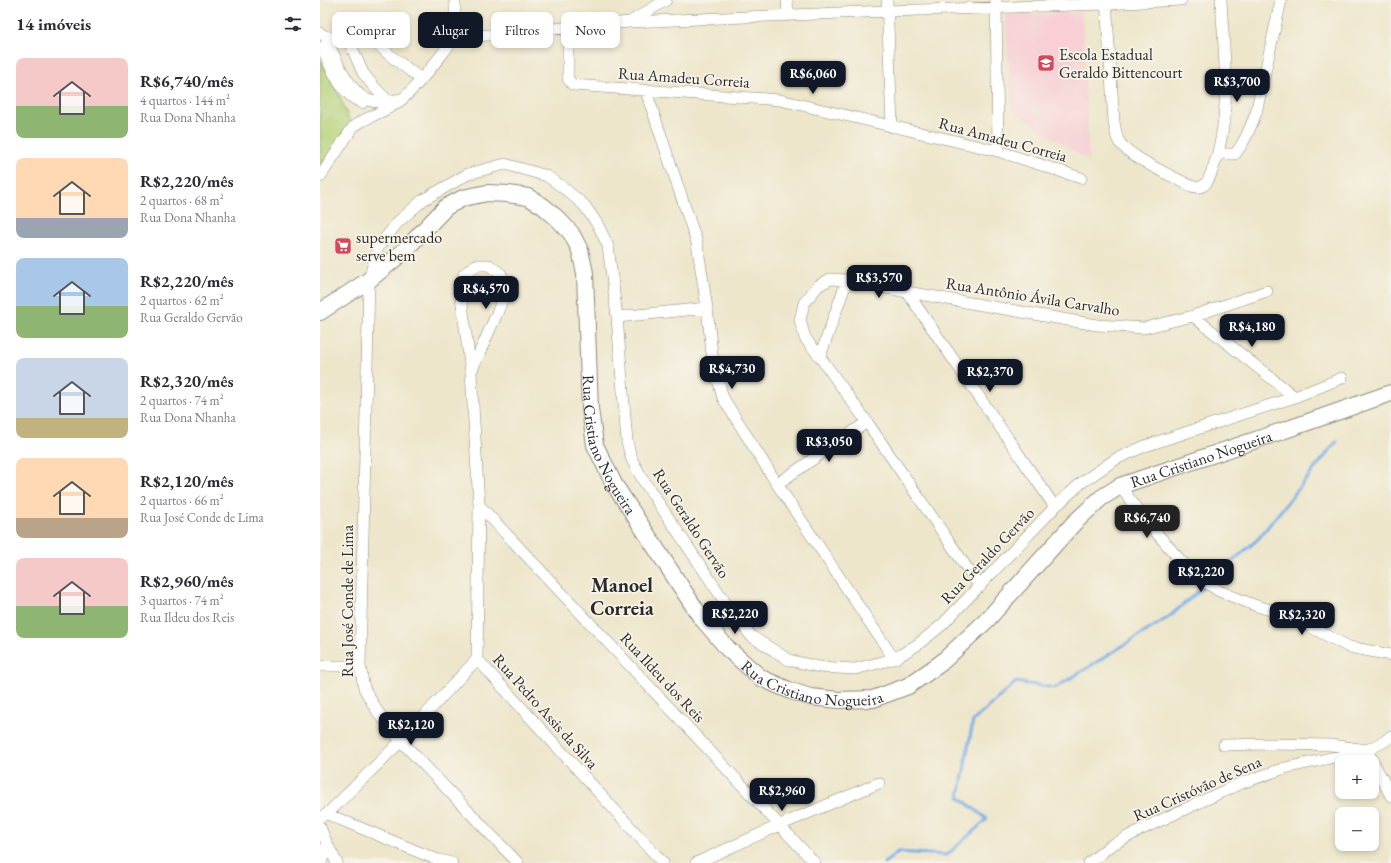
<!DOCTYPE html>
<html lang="pt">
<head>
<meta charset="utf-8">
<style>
	:root { --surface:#fff; --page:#f7f7f7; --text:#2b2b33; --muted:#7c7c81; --accent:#111827 }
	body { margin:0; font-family:"EB Garamond",serif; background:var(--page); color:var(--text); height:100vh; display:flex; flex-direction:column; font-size:15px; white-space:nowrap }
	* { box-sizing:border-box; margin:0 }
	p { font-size:13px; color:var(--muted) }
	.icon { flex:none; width:22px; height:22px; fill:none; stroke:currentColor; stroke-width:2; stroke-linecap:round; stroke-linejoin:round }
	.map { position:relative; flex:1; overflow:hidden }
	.sheet { display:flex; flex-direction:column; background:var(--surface); width:320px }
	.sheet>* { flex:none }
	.top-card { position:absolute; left:12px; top:12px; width:380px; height:36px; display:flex; gap:8px }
	.controls { position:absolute; left:1015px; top:755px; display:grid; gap:8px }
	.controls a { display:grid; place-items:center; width:44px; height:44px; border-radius:8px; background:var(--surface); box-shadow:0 2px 6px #0003; font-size:20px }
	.price { position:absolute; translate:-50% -34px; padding:0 9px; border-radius:8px; background:var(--accent); color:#fff; font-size:13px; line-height:26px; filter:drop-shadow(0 1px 2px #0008) }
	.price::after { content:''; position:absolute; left:50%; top:24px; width:12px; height:9px; margin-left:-6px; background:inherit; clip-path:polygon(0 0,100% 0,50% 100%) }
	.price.active { background:#222; color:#fff }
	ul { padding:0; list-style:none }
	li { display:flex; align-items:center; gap:12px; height:100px; padding:0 16px }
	li span { display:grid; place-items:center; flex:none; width:112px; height:80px; border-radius:8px; color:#555 }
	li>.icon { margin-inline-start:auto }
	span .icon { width:48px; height:48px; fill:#fffc; stroke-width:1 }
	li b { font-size:17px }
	h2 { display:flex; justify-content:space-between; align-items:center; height:48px; padding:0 16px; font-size:17px }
	.tag { padding:0 14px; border-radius:8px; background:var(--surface); box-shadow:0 2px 6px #0003; font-size:14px; line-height:36px }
	.tag.active { background:var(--accent); color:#fff }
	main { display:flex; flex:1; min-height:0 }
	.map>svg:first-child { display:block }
	.built { fill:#f7cfd4 }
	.green { fill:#b3d177; stroke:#6f7e51 }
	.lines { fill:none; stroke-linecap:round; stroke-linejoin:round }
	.stream { stroke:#79aee6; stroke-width:3 }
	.minor-casing { stroke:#8c887b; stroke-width:12 }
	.highway-casing { stroke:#8c887b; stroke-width:18 }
	.minor { stroke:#fff; stroke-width:11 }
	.highway { stroke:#fff; stroke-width:16 }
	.labels { text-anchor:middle; stroke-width:3.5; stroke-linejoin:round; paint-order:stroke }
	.poi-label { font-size:16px; fill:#2b2b2b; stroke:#f7f3e8; text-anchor:start }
	.street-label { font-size:16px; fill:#2b2b2b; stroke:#f7f3e8 }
	.district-label { font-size:20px; font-weight:bold; fill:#2b2b2b; stroke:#f7f3e8 }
</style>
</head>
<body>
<main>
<section class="sheet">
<h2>14 imóveis<svg class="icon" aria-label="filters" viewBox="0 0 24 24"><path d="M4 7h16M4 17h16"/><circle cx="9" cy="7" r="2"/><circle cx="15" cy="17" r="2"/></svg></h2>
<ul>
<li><span style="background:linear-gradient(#f6c9c9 60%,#8fb573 0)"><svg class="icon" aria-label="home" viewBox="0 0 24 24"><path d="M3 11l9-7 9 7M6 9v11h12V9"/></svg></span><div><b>R$6,740/mês</b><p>4 quartos · 144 m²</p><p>Rua Dona Nhanha</p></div></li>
<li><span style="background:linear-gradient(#ffd9b3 75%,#9aa5b1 0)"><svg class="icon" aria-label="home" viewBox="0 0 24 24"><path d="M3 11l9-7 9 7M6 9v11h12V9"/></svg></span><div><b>R$2,220/mês</b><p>2 quartos · 68 m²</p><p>Rua Dona Nhanha</p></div></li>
<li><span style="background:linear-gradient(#a9c7e8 60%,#8fb573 0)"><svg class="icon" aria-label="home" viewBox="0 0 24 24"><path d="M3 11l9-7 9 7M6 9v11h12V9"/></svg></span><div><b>R$2,220/mês</b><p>2 quartos · 62 m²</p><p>Rua Geraldo Gervão</p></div></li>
<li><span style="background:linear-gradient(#c9d6e8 75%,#c2b280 0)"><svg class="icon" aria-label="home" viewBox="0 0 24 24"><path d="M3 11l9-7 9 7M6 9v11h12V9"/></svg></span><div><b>R$2,320/mês</b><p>2 quartos · 74 m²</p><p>Rua Dona Nhanha</p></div></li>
<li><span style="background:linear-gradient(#ffd9b3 75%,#b9a48a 0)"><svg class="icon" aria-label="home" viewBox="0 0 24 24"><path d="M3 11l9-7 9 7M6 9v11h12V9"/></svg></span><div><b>R$2,120/mês</b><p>2 quartos · 66 m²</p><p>Rua José Conde de Lima</p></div></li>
<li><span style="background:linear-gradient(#f6c9c9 60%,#8fb573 0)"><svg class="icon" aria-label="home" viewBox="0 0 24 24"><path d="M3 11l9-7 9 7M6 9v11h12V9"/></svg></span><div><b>R$2,960/mês</b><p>3 quartos · 74 m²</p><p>Rua Ildeu dos Reis</p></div></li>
</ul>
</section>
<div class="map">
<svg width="1071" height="863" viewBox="0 0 1071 863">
	<rect width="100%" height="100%" fill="#f7f3e8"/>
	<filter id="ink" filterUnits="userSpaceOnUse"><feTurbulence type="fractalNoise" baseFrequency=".025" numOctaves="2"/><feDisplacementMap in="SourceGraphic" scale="8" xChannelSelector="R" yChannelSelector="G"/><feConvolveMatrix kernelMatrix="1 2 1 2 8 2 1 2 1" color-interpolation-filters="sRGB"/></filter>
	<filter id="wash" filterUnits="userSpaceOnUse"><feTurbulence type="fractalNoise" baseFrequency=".012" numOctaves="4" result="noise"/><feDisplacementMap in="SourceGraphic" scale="16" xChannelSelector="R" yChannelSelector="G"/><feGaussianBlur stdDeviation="0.9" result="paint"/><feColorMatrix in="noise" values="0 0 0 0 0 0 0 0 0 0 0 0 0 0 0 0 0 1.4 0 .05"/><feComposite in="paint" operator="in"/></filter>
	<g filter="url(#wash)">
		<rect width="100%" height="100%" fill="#ede6cb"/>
		<path class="built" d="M762 12 769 161 692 110 685 15Z"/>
		<path class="green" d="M0 59 17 90 31 124 0 168Z"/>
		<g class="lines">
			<path class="stream" d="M564 863 578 852 627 855 667 819 639 797 653 721 696 682 735 688 849 617 938 539 1017 441"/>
		</g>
	</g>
	<g filter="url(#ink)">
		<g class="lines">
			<defs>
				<path id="minor" d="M467 0 468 16
					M567 0 572 127
					M676 0 678 151
					M786 0 794 122C795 128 796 135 798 140 806 155 847 174 863 182 868 185 874 188 880 187 887 186 890 176 892 171 913 117 904 56 901 0
					M310 22 346 0
					M248 28V79L253 85 460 100 678 151 761 178
					M0 33 5 36C14 55 28 91 48 100 57 104 72 100 82 99
					M5 36 29 41 45 40 58 45 72 57 101 79
					M135 38 310 22 568 11 786 4 861 0
					M135 38V0
					M29 41 43 73 55 88 67 100
					M0 47 3 50C13 71 19 92 42 103
					M326 91 377 243 387 308 393 363 403 398 457 484 574 659
					M899 154H915C925 142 930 128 936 113L961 0
					M0 177 33 127C47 116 66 112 80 101 99 86 119 57 135 38
					M587 292 735 507
					M873 316 975 397
					M297 317 387 308
					M500 357 527 280
					M151 372 178 311 186 289 181 274 169 265H156L144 274 140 289 151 372 159 505 495 863
					M457 484 547 422
					M800 486 822 516 860 560 875 575 899 591 934 605 960 613 981 622 1029 647 1071 655
					M159 505 157 659 343 863
					M660 587 547 422 500 357 485 338 480 320 484 303 498 286 510 279 527 280 587 292 777 325 824 328 873 316 947 291
					M0 666H40
					M904 745 949 744 1011 745 1047 750 1071 796
					M7 814 118 860 132 863
					M0 817 7 814 81 741 157 659
					M0 827 7 844 1 863
					M7 844 17 863
					M198 863 81 741 57 711 44 688 40 666 49 280 58 247 78 222 103 200 148 174 185 164 227 176 245 189 264 205 278 225 288 246 297 317 307 442 312 460 323 480 407 605 431 636 469 660 499 667 535 669 574 659 597 645 622 625 735 507 761 483 796 459 825 446 975 397 1022 378
					M376 863 460 825 559 783
					M769 863 790 846 822 829 919 784 965 768 1047 750 1065 741 1071 736"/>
				<g id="highway">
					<path id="s1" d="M0 312 49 280 83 252 126 207 143 198 167 193 188 194 208 197 223 206 238 219 251 233 260 250 265 273 270 409 275 445 294 484 380 616 408 649 441 678 471 691 490 697 519 700 553 699 588 686 621 663 667 620 754 523 781 498 800 486 971 428 1071 393"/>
				</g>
			</defs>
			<use href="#minor" class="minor-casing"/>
			<use href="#highway" class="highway-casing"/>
			<use href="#minor" class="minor"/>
			<use href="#highway" class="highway"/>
		</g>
	</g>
	<defs>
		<symbol id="school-square" viewBox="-11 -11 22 22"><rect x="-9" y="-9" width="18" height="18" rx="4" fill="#d1495b" stroke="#f7f3e8"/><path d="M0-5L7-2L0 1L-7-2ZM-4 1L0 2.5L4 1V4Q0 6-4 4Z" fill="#fff"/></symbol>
		<symbol id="supermarket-square" viewBox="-11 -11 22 22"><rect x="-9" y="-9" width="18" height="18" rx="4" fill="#d1495b" stroke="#f7f3e8"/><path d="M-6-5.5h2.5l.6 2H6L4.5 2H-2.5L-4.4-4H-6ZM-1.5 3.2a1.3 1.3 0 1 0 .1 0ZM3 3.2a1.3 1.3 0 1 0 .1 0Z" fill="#fff"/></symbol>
	</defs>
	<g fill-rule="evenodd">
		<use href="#school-square" x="716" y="53" width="20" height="20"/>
		<use href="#supermarket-square" x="13" y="236" width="20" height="20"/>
	</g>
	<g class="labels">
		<g class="poi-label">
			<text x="739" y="60">Escola Estadual<tspan x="739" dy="18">Geraldo Bittencourt</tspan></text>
			<text x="36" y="243">supermercado<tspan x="36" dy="18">serve bem</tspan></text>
		</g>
		<g class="street-label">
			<text transform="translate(364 77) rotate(4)" y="6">Rua Amadeu Correia</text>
			<text transform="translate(683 139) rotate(15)" y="6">Rua Amadeu Correia</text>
			<text transform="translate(713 296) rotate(9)" y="6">Rua Antônio Ávila Carvalho</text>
			<text dy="6" stroke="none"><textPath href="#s1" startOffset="525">Rua Cristiano Nogueira</textPath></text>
			<text dy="6" stroke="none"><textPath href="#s1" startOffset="1341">Rua Cristiano Nogueira</textPath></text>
			<text transform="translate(372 523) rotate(57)" y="6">Rua Geraldo Gervão</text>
			<text transform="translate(667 555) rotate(-46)" y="6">Rua Geraldo Gervão</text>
			<text transform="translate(27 601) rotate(-90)" y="6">Rua José Conde de Lima</text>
			<text dy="6" stroke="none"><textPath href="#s1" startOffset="861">Rua Cristiano Nogueira</textPath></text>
			<text transform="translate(343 677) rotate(47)" y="6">Rua Ildeu dos Reis</text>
			<text transform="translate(226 711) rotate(48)" y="6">Rua Pedro Assis da Silva</text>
			<text transform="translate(877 788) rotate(-24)" y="6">Rua Cristóvão de Sena</text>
		</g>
		<g class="district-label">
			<text x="302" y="592">Manoel<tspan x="302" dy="23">Correia</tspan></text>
		</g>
	</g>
</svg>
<div class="controls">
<a>+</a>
<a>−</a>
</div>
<b class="price" style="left:493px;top:95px">R$6,060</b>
<b class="price" style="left:917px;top:103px">R$3,700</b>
<b class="price" style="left:559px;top:299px">R$3,570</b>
<b class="price" style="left:166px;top:310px">R$4,570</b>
<b class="price" style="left:932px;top:348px">R$4,180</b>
<b class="price" style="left:412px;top:390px">R$4,730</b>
<b class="price" style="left:670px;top:393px">R$2,370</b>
<b class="price" style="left:509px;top:463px">R$3,050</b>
<b class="price active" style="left:827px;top:539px">R$6,740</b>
<b class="price" style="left:881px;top:593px">R$2,220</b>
<b class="price" style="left:415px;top:635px">R$2,220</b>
<b class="price" style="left:982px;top:636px">R$2,320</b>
<b class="price" style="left:91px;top:746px">R$2,120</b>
<b class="price" style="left:462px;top:812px">R$2,960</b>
<div class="top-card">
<a class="tag">Comprar</a>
<a class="tag active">Alugar</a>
<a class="tag">Filtros</a>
<a class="tag">Novo</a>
</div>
</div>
</main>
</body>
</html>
